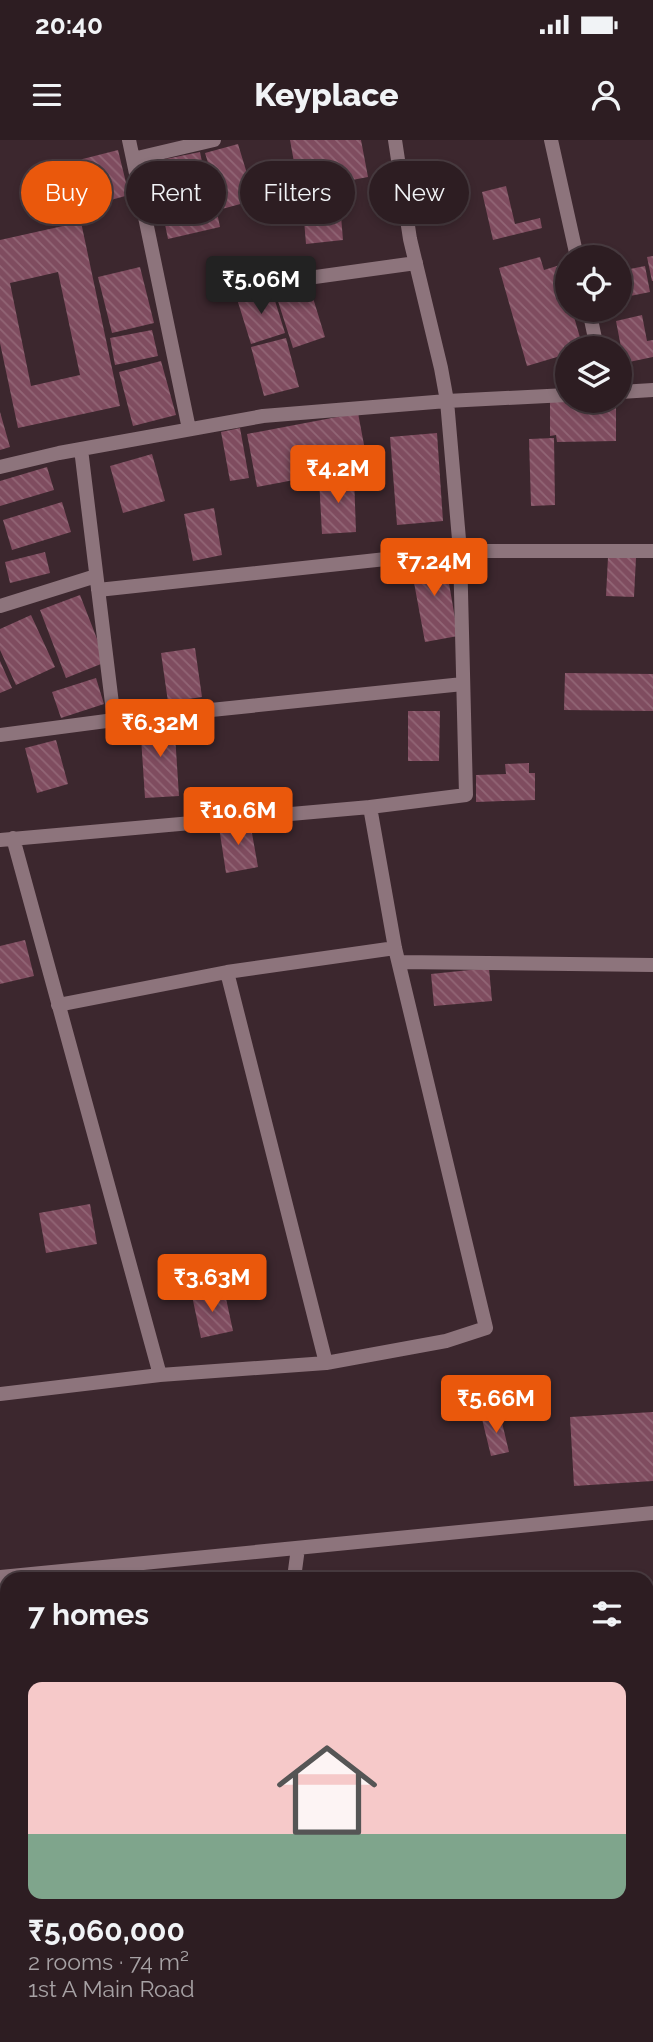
<!DOCTYPE html>
<html lang="en">
<head>
<meta charset="utf-8">
<style>
	:root { --surface:#2d1d22; --page:#392a2f; --text:#f1f3f6; --muted:#a7a2a5; --line:#483b40; --accent:#ea580c }
	body { margin:0; font-family:Raleway,sans-serif; background:var(--page); color:var(--text); height:100vh; display:flex; flex-direction:column; font-size:26px; white-space:nowrap }
	* { box-sizing:border-box; margin:0 }
	p { font-size:23px; color:var(--muted) }
	.icon { flex:none; width:38px; height:38px; fill:none; stroke:currentColor; stroke-width:2; stroke-linecap:round; stroke-linejoin:round }
	.map { position:relative; flex:1; overflow:hidden }
	.panel { position:absolute; left:0px; top:1432px; width:654px; height:471px; display:flex; flex-direction:column; background:var(--surface); border-radius:21px 21px 0 0; box-shadow:0 4px 10px #0003,0 0 0 2px var(--line) }
	.panel>* { flex:none }
	.banner { position:absolute; left:21px; top:21px; width:612px; height:63px; display:flex; gap:14px }
	.controls { position:absolute; left:555px; top:105px; display:grid; gap:14px }
	.controls a { display:grid; place-items:center; width:77px; height:77px; border-radius:50%; background:var(--surface); box-shadow:0 4px 10px #0003,0 0 0 2px var(--line); font-size:35px }
	.price { position:absolute; translate:-50% -60px; padding:0 16px; border-radius:7px; background:var(--accent); color:#fff; font-size:23px; line-height:46px; filter:drop-shadow(0 2px 4px #0008) }
	.price::after { content:''; position:absolute; left:50%; top:42px; width:21px; height:16px; margin-left:-10px; background:inherit; clip-path:polygon(0 0,100% 0,50% 100%) }
	.price.current { background:#222; color:#fff }
	ul { padding:0; list-style:none }
	li { display:grid; align-content:center; gap:14px; height:371px; padding:0 28px }
	li+li { border-top:2px solid var(--line) }
	li span { display:grid; place-items:center; height:217px; border-radius:14px; color:#555 }
	li>.icon { margin-inline-start:auto }
	span .icon { width:126px; height:126px; fill:#fffc; stroke-width:1 }
	li b { font-size:30px }
	h2 { display:flex; justify-content:space-between; align-items:center; height:84px; padding:0 28px; font-size:30px }
	.chip { padding:0 24px; border-radius:32px; background:var(--surface); box-shadow:0 4px 10px #0003,0 0 0 2px var(--line); font-size:24px; line-height:63px }
	.chip.current { background:var(--accent); color:#fff }
	.status { display:flex; justify-content:space-between; align-items:center; height:49px; padding:0 35px; background:var(--surface); direction:ltr }
	.status svg { height:19px; fill:currentColor }
	header { display:flex; justify-content:space-between; align-items:center; height:91px; padding:0 28px; background:var(--surface); font-size:32px; font-weight:800 }
	.map>svg:first-child { display:block }
	.park { fill:url(#park-crowns) }
	.building { fill:url(#building-back-hatch); fill-rule:evenodd }
	.lines { fill:none; stroke-linecap:round; stroke-linejoin:round }
	.path { stroke:#8e7c82; stroke-width:4.5; stroke-dasharray:2 5; stroke-linecap:butt }
	.lane { stroke:#8d747c; stroke-width:14 }
	.street { stroke:#8d747c; stroke-width:14 }
</style>
</head>
<body>
<div class="status"><b>20:40</b><svg viewBox="0 0 49 12"><path d="M0 12V9h3v3zM5 12V6h3v6zM10 12V3h3v9zM15 12V0h3v12zM26 1h20v11H26zM47 4h2v5h-2z"/></svg></div>
<header><svg class="icon" aria-label="menu" viewBox="0 0 24 24"><path d="M4 6h16M4 12h16M4 18h16"/></svg>Keyplace<svg class="icon" aria-label="person" viewBox="0 0 24 24"><circle cx="12" cy="8" r="4"/><path d="M4 21q1-7 8-7t8 7"/></svg></header>
<div class="map">
<svg width="653" height="1902" viewBox="0 0 653 1902">
	<defs>
		<pattern id="park-crowns" width="20" height="18" patternUnits="userSpaceOnUse" patternTransform="scale(1.75)"><rect width="20" height="18" fill="#633c4a"/><path d="M2 6a3 3 0 1 1 6 0M12 15a3 3 0 1 1 6 0" fill="none" stroke="#7a5864"/></pattern>
		<pattern id="building-back-hatch" width="6" height="6" patternUnits="userSpaceOnUse" patternTransform="scale(1.75)"><rect width="6" height="6" fill="#7f4c5f"/><path d="M-1 5l2 2M0 0l6 6M5-1l2 2" fill="none" stroke="#926676"/></pattern>
	</defs>
	<rect width="100%" height="100%" fill="#3c272e"/>
	<path class="park" d="M401 1895H505L541 1902H399Z"/>
	<path class="building" d="M290 0H361L368 37 299 50Z
		M238 4 255 60 222 69 205 13Z
		M118 10 129 55 78 69 67 23Z
		M200 12 207 46 159 56 151 22Z
		M506 46 515 84 540 78 542 88 493 100 482 52Z
		M212 48 220 87 168 99 160 60Z
		M339 52 343 100 306 104 302 56Z
		M81 82 120 266 18 288 0 203V100ZM58 132 80 235 31 246 10 143Z
		M653 116V141H652L647 117Z
		M540 117 544 130 560 125 567 151V170H572L583 208H567V214L527 226 499 128Z
		M645 126 650 152 620 158V131Z
		M140 127 154 183 112 193 98 137Z
		M309 145 325 197 293 208 276 155Z
		M271 148 285 193 251 204 237 159Z
		M642 175 647 201 653 200V217L624 223 616 181Z
		M152 190 158 216 115 225 110 198Z
		M286 198 299 247 264 256 251 207Z
		M161 221 176 275 133 286 119 232Z
		M616 261V301L557 302 556 295 550 296V262Z
		M0 272 10 307 0 310Z
		M358 273 368 326 257 347 247 294Z
		M240 288 249 338 230 341 221 292Z
		M437 293 443 381 397 385 390 297Z
		M554 298 555 365 531 366 529 299Z
		M152 314 165 361 123 373 110 326Z
		M47 327 54 350 0 366V341Z
		M354 336 356 392 322 394 319 338Z
		M62 362 71 392 12 410 3 380Z
		M214 368 222 415 193 421 184 374Z
		M45 412 50 433 10 443 5 422Z
		M444 414 458 496 425 502 410 421Z
		M608 417 636 418 634 457 606 456Z
		M80 455 106 522 66 538 40 470Z
		M31 475 55 527 16 545 0 510V489Z
		M195 508 202 557 168 562 161 513Z
		M0 521 12 548 0 553Z
		M565 533 653 534V571L564 570Z
		M96 538 104 564 61 578 52 552Z
		M408 571H440L439 621H408Z
		M174 579 179 656 145 658 140 582Z
		M56 600 68 644 37 653 25 608Z
		M529 623V633H535V660L476 662V635L506 634 505 624Z
		M250 682 258 727 226 733 219 687Z
		M25 800 34 836 0 844V806Z
		M489 828 492 861 434 866 431 834Z
		M90 1064 97 1104 46 1113 39 1073Z
		M224 1149 233 1191 201 1198 192 1156Z
		M653 1272V1341L574 1346 570 1277Z
		M500 1274 509 1312 491 1316 482 1279Z
		M648 1516H653V1624H648Z
		M648 1692 653 1693V1837H648Z
		M0 1855 7 1857V1895H15L14 1902 0 1900Z
		M22 1895H55L53 1902H20Z
		M63 1895H101L99 1902H61Z
		M142 1895H162L183 1899 182 1902H141Z"/>
	<g class="lines">
		<path class="path" d="M505 1895 541 1902"/>
		<path class="lane" d="M648 1637H652
			M375 1902 378 1895"/>
		<path class="street" d="M129 0 133 19
			M395 0 410 99 441 228 447 261 460 411H653
			M551 0 577 117
			M243 147 416 123
			M589 170 597 208
			M620 252 653 250
			M189 289 133 19 214 0
			M81 309 114 580 463 544
			M0 327 59 313 263 276 447 261 567 255
			M0 466 96 436
			M0 595 114 580
			M13 698 160 1235
			M0 700 370 667 466 655 460 411 98 450
			M399 822 653 825
			M227 832 326 1223
			M58 865 227 832 395 808
			M0 1254 160 1235 326 1223 446 1201 486 1188 395 808 370 667
			M0 1437 653 1373
			M294 1438 298 1408
			M0 1457 2 1437
			M0 1589H7
			M0 1840 7 1842
			M226 1895 250 1902
			M635 1895 653 1898
			M188 1902 189 1895"/>
	</g>
</svg>
<div class="controls">
<a><svg class="icon" aria-label="locate" viewBox="0 0 24 24"><circle cx="12" cy="12" r="6"/><path d="M12 2v4M12 18v4M2 12h4M18 12h4"/></svg></a>
<a><svg class="icon" aria-label="layers" viewBox="0 0 24 24"><path d="M12 4l9 5-9 5-9-5zM3 14l9 5 9-5"/></svg></a>
</div>
<b class="price current" style="left:261px;top:176px">₹5.06M</b>
<b class="price" style="left:338px;top:365px">₹4.2M</b>
<b class="price" style="left:434px;top:458px">₹7.24M</b>
<b class="price" style="left:160px;top:619px">₹6.32M</b>
<b class="price" style="left:238px;top:707px">₹10.6M</b>
<b class="price" style="left:212px;top:1174px">₹3.63M</b>
<b class="price" style="left:496px;top:1295px">₹5.66M</b>
<div class="banner">
<a class="chip current">Buy</a>
<a class="chip">Rent</a>
<a class="chip">Filters</a>
<a class="chip">New</a>
</div>
<section class="panel">
<h2>7 homes<svg class="icon" aria-label="filters" viewBox="0 0 24 24"><path d="M4 7h16M4 17h16"/><circle cx="9" cy="7" r="2"/><circle cx="15" cy="17" r="2"/></svg></h2>
<ul>
<li><span style="background:linear-gradient(#f6c9c9 70%,#7fa58c 0)"><svg class="icon" aria-label="home" viewBox="0 0 24 24"><path d="M3 11l9-7 9 7M6 9v11h12V9"/></svg></span><div><b>₹5,060,000</b><p>2 rooms · 74 m²</p><p>1st A Main Road</p></div></li>
</ul>
</section>
</div>
</body>
</html>
